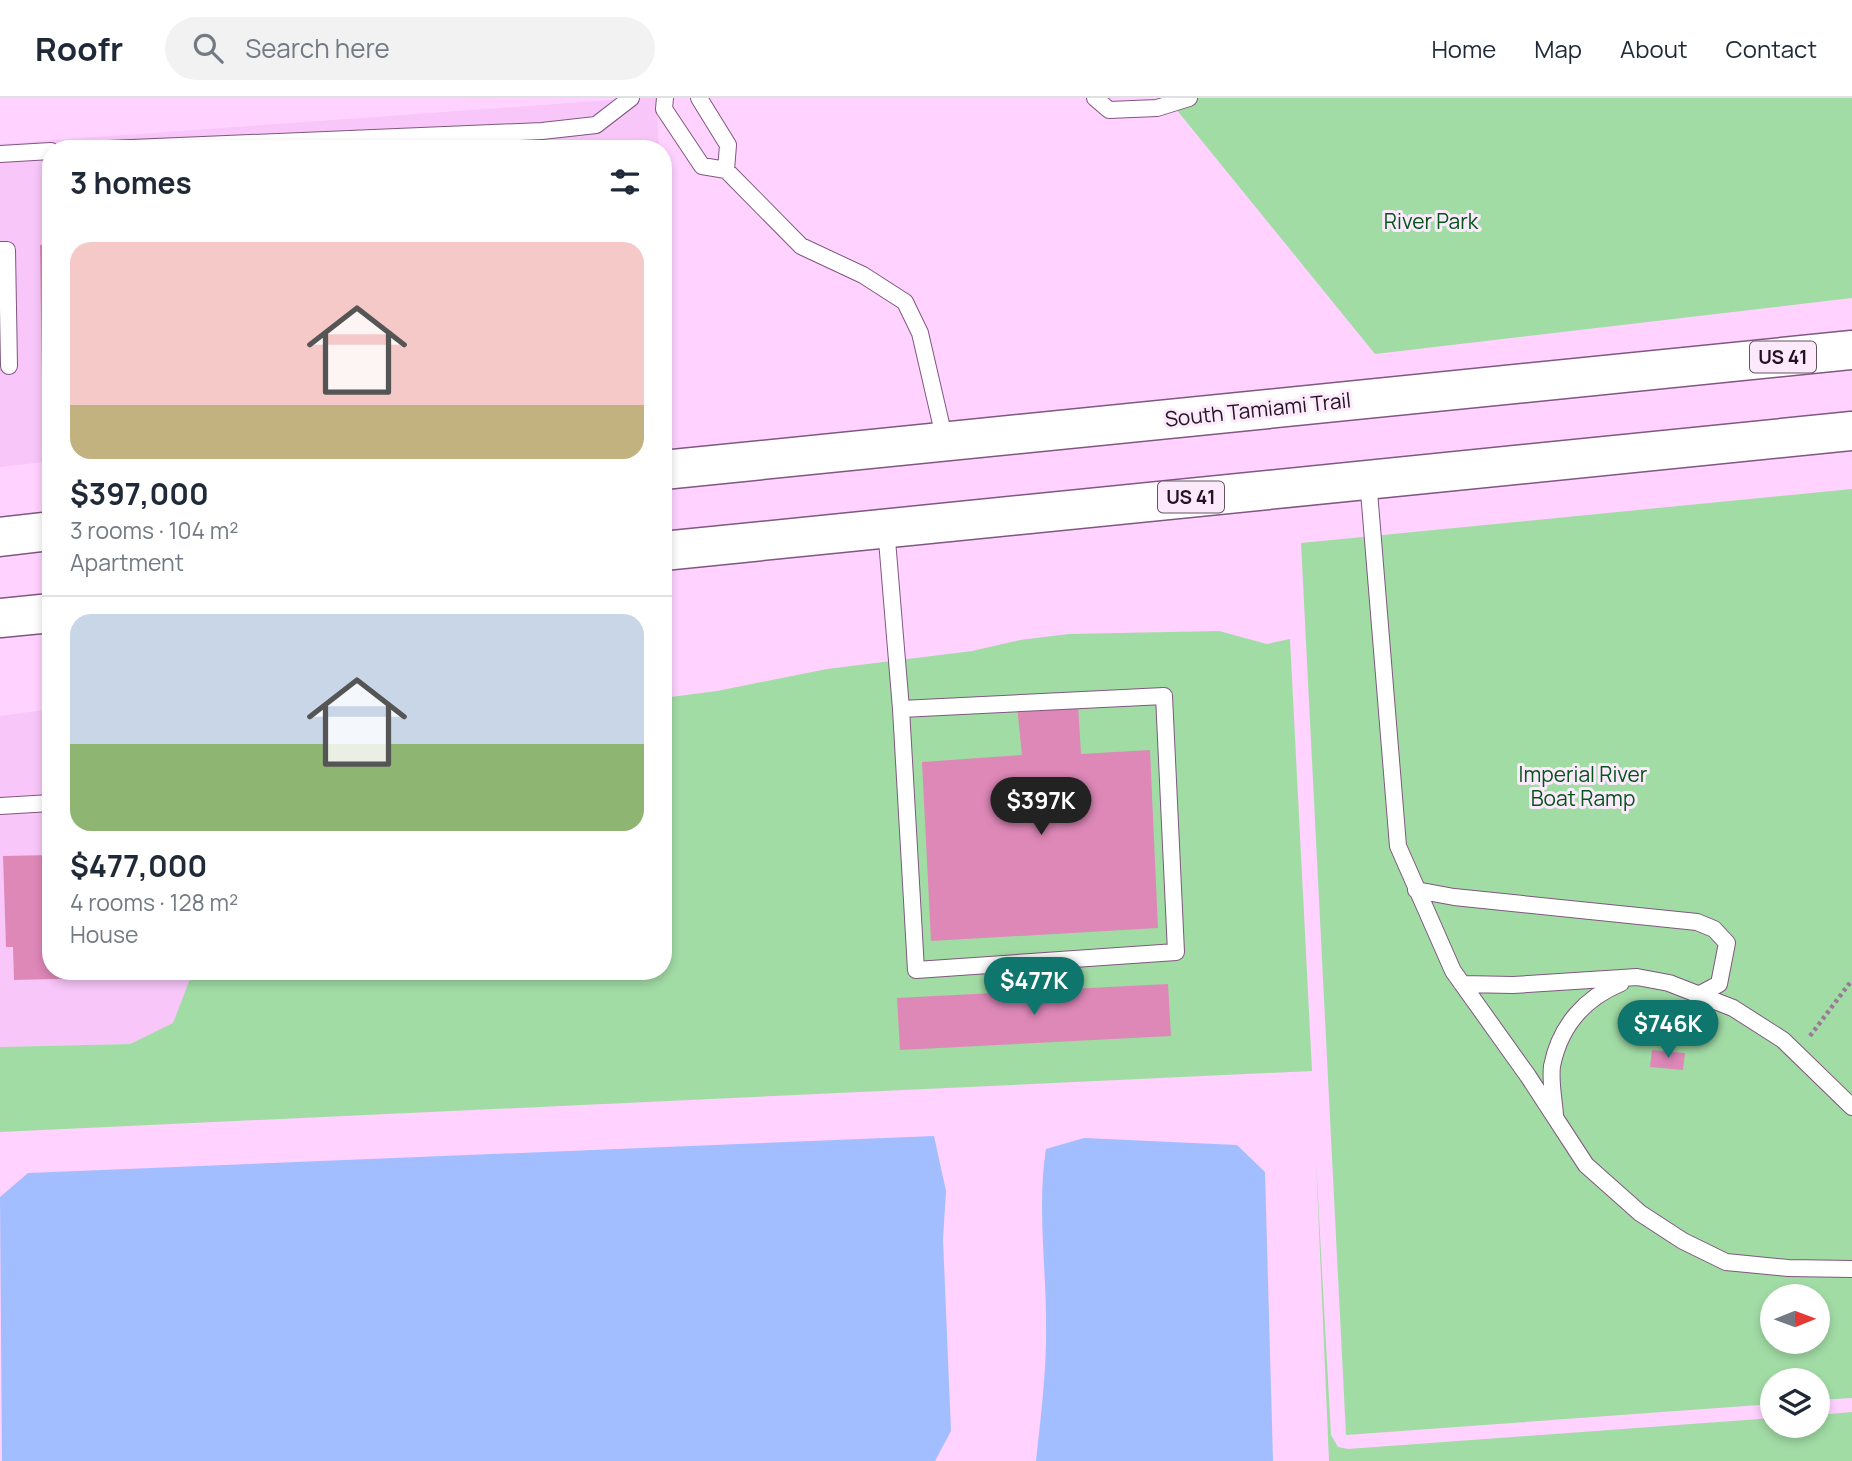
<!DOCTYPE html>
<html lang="en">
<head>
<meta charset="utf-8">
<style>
	:root { --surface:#fff; --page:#f2f2f3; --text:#1f2937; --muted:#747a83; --line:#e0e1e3; --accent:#0f766e }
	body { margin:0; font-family:Manrope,sans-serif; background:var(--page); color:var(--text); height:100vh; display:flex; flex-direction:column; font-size:26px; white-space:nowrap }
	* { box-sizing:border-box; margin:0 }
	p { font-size:23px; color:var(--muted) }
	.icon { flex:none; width:38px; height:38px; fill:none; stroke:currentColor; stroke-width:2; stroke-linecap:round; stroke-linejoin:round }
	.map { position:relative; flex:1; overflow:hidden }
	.sheet { position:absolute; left:42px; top:42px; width:630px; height:840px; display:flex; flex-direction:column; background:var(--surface); border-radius:28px; box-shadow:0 4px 10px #0003 }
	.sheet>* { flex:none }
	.needle { width:46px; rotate:89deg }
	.fabs { position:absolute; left:1760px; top:1186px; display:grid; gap:14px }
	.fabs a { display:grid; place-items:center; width:70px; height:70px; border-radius:50%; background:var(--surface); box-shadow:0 4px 10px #0003; font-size:35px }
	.price { position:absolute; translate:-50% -60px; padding:0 16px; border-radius:24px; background:var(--accent); color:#fff; font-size:23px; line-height:46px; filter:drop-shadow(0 2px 4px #0008) }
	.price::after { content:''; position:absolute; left:50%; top:42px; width:21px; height:16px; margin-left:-10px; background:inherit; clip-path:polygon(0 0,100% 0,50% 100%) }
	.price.current { background:#222; color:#fff }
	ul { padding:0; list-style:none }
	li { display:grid; align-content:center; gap:14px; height:371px; padding:0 28px }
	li+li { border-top:2px solid var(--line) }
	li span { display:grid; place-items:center; height:217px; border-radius:21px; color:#555 }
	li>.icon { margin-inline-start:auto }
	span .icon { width:126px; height:126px; fill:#fffc; stroke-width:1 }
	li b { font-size:30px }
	h2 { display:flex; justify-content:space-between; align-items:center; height:84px; padding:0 28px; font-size:30px }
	header { display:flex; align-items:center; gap:42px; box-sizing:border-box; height:98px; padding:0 35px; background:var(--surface); border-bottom:2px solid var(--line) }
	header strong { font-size:33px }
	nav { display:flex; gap:38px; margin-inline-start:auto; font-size:24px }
	.search { width:490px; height:63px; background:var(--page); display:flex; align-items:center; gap:18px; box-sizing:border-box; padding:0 24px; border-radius:38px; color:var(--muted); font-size:26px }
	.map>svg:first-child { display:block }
	.built { fill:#f8c6f9 }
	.green { fill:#a2dca5; fill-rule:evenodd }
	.water { fill:#a3befe }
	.building { fill:#de88b8 }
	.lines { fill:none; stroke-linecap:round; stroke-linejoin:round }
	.lane-casing { stroke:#7f577f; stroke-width:18 }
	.primary-casing { stroke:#7f577f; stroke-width:41 }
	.path { stroke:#9a7a9a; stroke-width:4.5; stroke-dasharray:3.5 3.5; stroke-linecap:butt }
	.lane { stroke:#fff; stroke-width:16 }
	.primary { stroke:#fff; stroke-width:38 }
	.labels { text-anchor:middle; stroke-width:6; stroke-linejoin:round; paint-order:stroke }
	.shield { fill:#fceafc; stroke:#645464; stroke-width:2 }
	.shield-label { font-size:19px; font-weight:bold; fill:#231323 }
	.park-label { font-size:21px; fill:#025619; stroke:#fceafc }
	.street-label { font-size:21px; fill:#231323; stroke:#fceafc }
</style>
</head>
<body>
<header>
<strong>Roofr</strong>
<div class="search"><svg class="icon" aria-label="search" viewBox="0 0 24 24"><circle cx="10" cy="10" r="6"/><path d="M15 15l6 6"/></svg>Search here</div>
<nav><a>Home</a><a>Map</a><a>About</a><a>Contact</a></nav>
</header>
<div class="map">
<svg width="1852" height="1363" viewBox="0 0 1852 1363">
	<rect width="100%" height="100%" fill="#ffd2ff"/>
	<path class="built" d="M639 0H656L659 51H51V363L0 369V46Z
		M663 139 672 297 663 298Z
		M51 611V873H193L173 925 130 946 0 949V618Z"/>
	<path class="green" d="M1167 0H1852V200L1375 256Z
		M1852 391V1300L1818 1302V1283H1773V1306L1346 1337 1301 445ZM1773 1199H1818V1244H1773Z
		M1219 533 1267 546 1290 541 1312 973 0 1034V949L130 946 173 925 193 873H663V600L717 593 827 571 972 553 1020 542 1069 536Z
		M1316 1063 1331 1337 1338 1349 1348 1351 1773 1320V1328H1818V1317L1852 1314V1363H1329Z"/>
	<path class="water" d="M934 1038 946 1093 943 1141 951 1333 935 1363H2L0 1099 28 1075Z
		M1084 1040 1237 1047 1265 1074 1273 1363H1036C1041 1317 1047 1270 1046 1223 1046 1167 1037 1107 1046 1051Z"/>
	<path class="building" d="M40 147H51V279L42 280Z
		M1078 606 1081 656 1150 652 1158 830 931 843 922 664 1022 657 1017 608Z
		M51 757V873H136V879L14 882 13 849H6L3 758Z
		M1168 886 1171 938 900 952 897 900Z
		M1652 952 1685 955 1683 972 1650 969Z"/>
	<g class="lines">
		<defs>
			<path id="lane" d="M665 0 664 11 702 68 726 72 801 148 863 177 905 204 920 235 945 343
				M699 0 728 47 726 72
				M1095 0 1109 12 1157 10 1189 0
				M108 51 542 33 596 27 631 0
				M0 56 51 53
				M0 152H7L9 268
				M1368 381 1398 748 1453 873 1528 978 1586 1067 1640 1115 1683 1143 1726 1164 1788 1170 1852 1171
				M886 430 901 611 916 872 1176 854 1164 598 901 611
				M0 708 51 705
				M1416 792 1454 799 1697 824 1714 831 1727 845 1719 886 1702 895
				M1462 886 1513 887 1637 879 1669 885 1733 910 1783 942 1852 1009
				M1555 1017C1554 1002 1550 984 1552 968 1560 928 1585 900 1621 885"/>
			<path id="primary" d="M663 372 1852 252
				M0 439 51 433
				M663 453 1852 333
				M0 520 51 515"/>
		</defs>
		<use href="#lane" class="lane-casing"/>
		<use href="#primary" class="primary-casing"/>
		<path class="path" d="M1810 938 1852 882"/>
		<use href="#lane" class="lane"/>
		<use href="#primary" class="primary"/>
	</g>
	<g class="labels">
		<g class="shield">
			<rect x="1750" y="243.5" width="66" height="31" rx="5"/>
			<rect x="1158" y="383.5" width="66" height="31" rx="5"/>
		</g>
		<g class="shield-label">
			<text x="1783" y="266">US 41</text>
			<text x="1191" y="406">US 41</text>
		</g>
		<g class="park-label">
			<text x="1431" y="131">River Park</text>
			<text x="1583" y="684">Imperial River<tspan x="1583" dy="24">Boat Ramp</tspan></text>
		</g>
		<g class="street-label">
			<text transform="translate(1258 312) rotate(-6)" y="7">South Tamiami Trail</text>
		</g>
	</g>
</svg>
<div class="fabs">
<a><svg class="needle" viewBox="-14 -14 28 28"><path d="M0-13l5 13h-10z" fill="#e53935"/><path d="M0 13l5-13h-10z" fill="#747a83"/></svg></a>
<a><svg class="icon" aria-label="layers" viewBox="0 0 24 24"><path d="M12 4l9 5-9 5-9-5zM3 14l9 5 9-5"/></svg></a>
</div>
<b class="price current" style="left:1041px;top:739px">$397K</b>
<b class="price" style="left:1034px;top:919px">$477K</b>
<b class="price" style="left:1668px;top:962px">$746K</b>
<section class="sheet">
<h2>3 homes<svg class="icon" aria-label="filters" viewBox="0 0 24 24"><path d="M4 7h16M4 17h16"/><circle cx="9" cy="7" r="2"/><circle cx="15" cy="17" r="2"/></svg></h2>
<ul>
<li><span style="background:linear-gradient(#f6c9c9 75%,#c2b280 0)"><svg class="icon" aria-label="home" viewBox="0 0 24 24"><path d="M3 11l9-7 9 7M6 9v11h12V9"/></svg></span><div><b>$397,000</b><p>3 rooms · 104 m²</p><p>Apartment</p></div></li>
<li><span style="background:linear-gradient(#c9d6e8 60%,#8fb573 0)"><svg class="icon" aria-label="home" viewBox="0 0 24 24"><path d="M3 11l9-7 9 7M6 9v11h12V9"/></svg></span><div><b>$477,000</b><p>4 rooms · 128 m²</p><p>House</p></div></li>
</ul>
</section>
</div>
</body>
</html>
